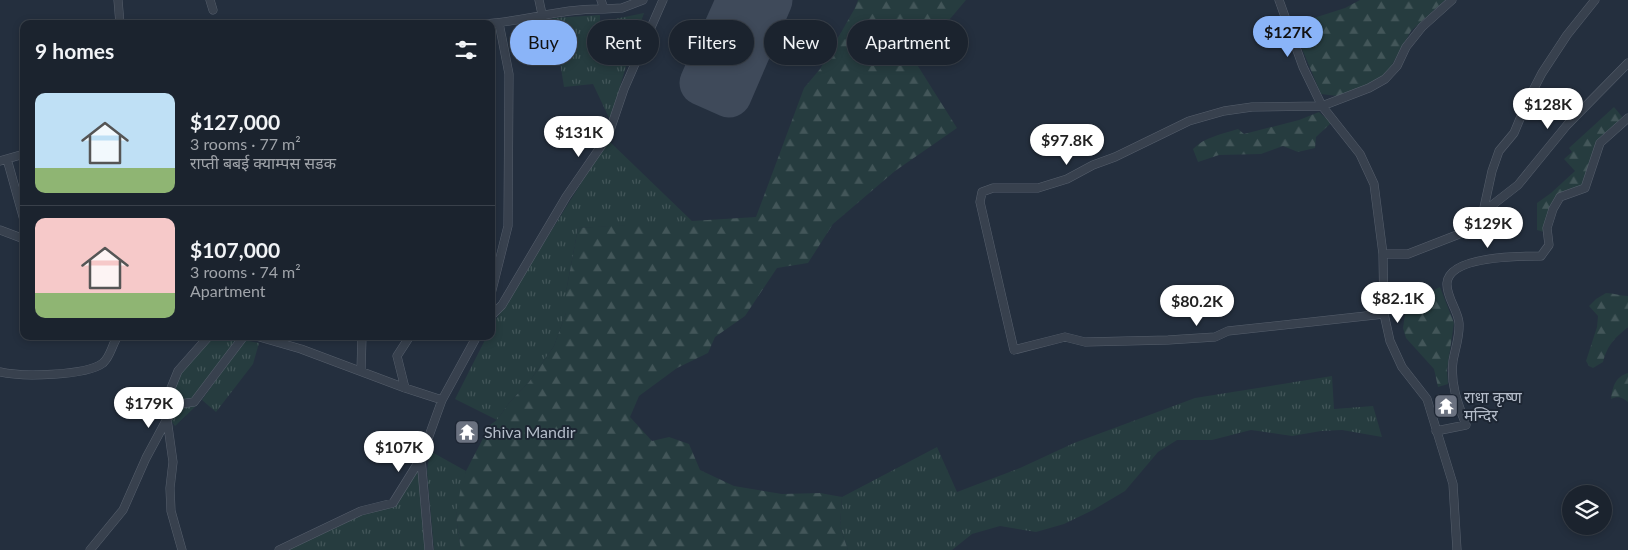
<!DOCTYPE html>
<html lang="en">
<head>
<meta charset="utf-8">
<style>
	:root { --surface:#1b232e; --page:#282f3a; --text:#f1f3f6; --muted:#a0a4aa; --line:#39404a; --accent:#8ab4f8 }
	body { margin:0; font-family:Lato,"Noto Sans Devanagari",sans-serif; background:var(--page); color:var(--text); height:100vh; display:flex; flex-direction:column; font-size:19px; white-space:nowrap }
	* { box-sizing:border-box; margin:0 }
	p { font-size:16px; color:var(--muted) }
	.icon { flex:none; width:28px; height:28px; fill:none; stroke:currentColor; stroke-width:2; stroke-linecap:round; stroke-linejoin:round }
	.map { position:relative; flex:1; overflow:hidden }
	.details { position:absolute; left:20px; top:20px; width:475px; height:320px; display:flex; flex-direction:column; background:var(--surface); border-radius:10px; box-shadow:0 2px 8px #0003,0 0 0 1px var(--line) }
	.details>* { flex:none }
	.hud { position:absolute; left:510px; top:20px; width:475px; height:45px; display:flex; gap:10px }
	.fabs { position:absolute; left:1562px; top:485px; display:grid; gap:10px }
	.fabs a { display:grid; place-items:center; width:50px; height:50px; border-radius:50%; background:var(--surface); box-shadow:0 2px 8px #0003,0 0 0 1px var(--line); font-size:25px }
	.price { position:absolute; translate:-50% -42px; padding:0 11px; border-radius:18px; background:#fff; color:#222; font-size:16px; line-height:32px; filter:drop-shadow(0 1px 2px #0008) }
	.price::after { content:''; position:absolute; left:50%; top:30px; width:15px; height:11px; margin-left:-8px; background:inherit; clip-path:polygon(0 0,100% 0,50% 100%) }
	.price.active { background:var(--accent); color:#111 }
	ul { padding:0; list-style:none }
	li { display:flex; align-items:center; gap:15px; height:125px; padding:0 15px }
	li+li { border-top:1px solid var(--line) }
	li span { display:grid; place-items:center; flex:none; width:140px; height:100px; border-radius:10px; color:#555 }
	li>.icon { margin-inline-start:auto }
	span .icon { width:60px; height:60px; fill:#fffc; stroke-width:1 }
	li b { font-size:21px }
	h2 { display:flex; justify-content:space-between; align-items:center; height:60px; padding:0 15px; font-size:21px }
	.tag { padding:0 18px; border-radius:22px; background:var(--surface); box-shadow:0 2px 8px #0003,0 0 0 1px var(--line); font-size:18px; line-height:45px }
	.tag.active { background:var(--accent); color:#111 }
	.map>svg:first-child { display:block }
	.grass { fill:url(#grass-tufts) }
	.forest { fill:url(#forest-firs) }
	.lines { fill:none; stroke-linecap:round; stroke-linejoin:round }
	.runway { stroke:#3f4a5a; stroke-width:45 }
	.minor-casing { stroke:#565f6c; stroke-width:9 }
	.minor { stroke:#38414e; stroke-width:8 }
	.labels { text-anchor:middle; stroke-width:4; stroke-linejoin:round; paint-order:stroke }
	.poi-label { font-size:16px; fill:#b4bcc9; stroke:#1d2633; text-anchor:start }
</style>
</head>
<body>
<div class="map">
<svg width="1628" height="550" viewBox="0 0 1628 550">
	<defs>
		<pattern id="grass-tufts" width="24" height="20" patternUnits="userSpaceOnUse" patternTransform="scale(1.25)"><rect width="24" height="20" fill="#263c3f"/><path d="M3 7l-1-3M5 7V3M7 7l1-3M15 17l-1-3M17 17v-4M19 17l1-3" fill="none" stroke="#435659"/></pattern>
		<pattern id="forest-firs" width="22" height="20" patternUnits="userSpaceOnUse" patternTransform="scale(1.25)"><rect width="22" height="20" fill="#263c3f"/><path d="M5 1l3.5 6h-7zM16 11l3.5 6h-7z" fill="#435659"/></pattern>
	</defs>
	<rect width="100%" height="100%" fill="#242f3e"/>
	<path class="grass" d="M644 13 627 63 610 120 593 84 564 87 553 18 600 15V22Z
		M608 140 693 222 578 228 566 292V313L554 346 529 382 509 403 497 420 455 399 487 336H491V328L497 318Z
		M211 336 241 337 194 399 180 400 170 411C169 380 192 359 211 336Z
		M244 340 259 343 253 364 216 412 202 400Z
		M1332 376 1334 409 1373 406 1382 437 1342 430 1321 431 1292 436 1251 430 1212 440H1177L1158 452 1125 491 1093 510 1064 524 1036 532 1000 526 972 534 952 550H848L840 527 842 497 937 447 957 492 1020 468 1074 443 1195 398Z
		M197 405 175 426 171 421 181 407Z
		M430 451 466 471 456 516 461 550H434L427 471Z
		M419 469 426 550H286L364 514 395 506Z"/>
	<path class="forest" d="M858 0H966L944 26 927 56 916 63 957 128 895 171 833 224 808 263 777 268 745 316 715 337 708 353 677 368 639 396 630 417 652 441 669 437 689 444 700 470 734 486 782 494 820 493 842 497 840 527 848 550H461L456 516 460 492 466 471 490 425 497 420 509 403 529 382 554 346 566 313V292L578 228 756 217 804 88 820 69 855 8Z
		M1360 0H1445L1411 31 1389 70 1379 79 1367 87 1337 96 1321 94 1292 25 1345 8Z
		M1614 107 1624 119 1599 142 1584 186 1561 193 1544 232 1537 230V203L1551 193 1575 171 1564 159 1572 152 1569 148Z
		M1319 112 1331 123 1316 137 1315 148 1298 152 1283 146 1261 154 1219 155 1198 162 1193 149C1204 137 1223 134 1238 129L1244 134 1299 120Z
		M1440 287 1454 323 1447 370 1448 384 1438 387 1434 369 1406 338 1403 328 1405 314 1411 304 1421 296Z
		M1606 293C1614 293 1620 296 1628 296V327C1614 339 1608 344 1603 362L1593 368 1589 366 1586 361 1597 327 1598 316 1589 306 1596 299Z
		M1628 373V402C1622 397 1618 396 1611 399 1613 386 1615 377 1628 373Z"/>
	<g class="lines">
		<path class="runway" d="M739 0 702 83 729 95 770 0"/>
		<defs>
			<path id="minor" d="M118 0 120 24
				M210 0 213 10
				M539 0 542 14
				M1279 0 1303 67 1322 106 1360 154 1374 184 1383 254 1384 314 1390 341 1402 367 1427 399 1453 484 1457 550
				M604 9 622 8 643 0
				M482 24C523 22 562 8 604 9L601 0
				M7 159 24 220
				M0 161 24 154
				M1482 213 1518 185 1567 125 1628 63
				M0 230 24 239
				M1383 254H1408L1480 226 1492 171 1499 151 1514 133 1527 102 1542 73 1567 35 1595 0
				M491 294 508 226 509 74 499 23
				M1384 314 1228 331 1215 337 1168 340 1085 342 1065 337 1014 350 980 202 982 192 993 188H1038L1067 179 1093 165 1115 157 1189 121 1224 111 1252 107 1322 106 1369 88 1385 79 1397 66 1406 47 1422 27 1452 0
				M491 316 502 305 566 197 608 136 624 89 663 0
				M256 336 301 349 405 388 442 400
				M361 371 362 336
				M0 372C21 377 86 376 103 363 111 356 112 344 118 336
				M405 388 397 356 410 336
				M1436 431 1466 425C1458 404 1450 384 1453 361 1455 349 1460 336 1459 323 1458 310 1446 297 1447 283 1449 256 1520 256 1541 256L1549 245 1547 228 1553 209 1560 197 1585 188 1600 143 1628 118
				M421 458 429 550
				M90 550 123 510 146 458 167 419 180 404 194 402 244 336
				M182 550 171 511 170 488 173 462 167 419V398L178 371 209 336
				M279 550 361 511 393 503 421 458 442 400 477 336"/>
		</defs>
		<use href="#minor" class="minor-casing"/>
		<use href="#minor" class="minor"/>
	</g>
	<defs>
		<symbol id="temple-square" viewBox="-11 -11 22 22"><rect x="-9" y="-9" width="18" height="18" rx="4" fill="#6b7280" stroke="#1d2633"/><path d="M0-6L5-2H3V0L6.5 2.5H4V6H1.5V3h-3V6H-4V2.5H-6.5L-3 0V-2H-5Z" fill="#fff"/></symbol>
	</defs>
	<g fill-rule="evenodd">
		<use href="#temple-square" x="1432" y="392" width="28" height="28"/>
		<use href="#temple-square" x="453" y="418" width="28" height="28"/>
	</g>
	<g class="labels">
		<g class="poi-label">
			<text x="1464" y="403">राधा कृष्ण<tspan x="1464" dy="18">मन्दिर</tspan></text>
			<text x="484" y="438">Shiva Mandir</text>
		</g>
	</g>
</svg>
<div class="fabs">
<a><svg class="icon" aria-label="layers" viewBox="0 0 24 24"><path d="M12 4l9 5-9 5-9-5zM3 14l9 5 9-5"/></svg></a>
</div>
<b class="price active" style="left:1288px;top:58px">$127K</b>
<b class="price" style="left:1548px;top:130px">$128K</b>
<b class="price" style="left:579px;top:158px">$131K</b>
<b class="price" style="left:1067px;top:166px">$97.8K</b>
<b class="price" style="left:1488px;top:249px">$129K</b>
<b class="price" style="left:1398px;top:324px">$82.1K</b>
<b class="price" style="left:1197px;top:327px">$80.2K</b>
<b class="price" style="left:149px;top:429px">$179K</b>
<b class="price" style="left:399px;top:473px">$107K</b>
<div class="hud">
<a class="tag active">Buy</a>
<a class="tag">Rent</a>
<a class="tag">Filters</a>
<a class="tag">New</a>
<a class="tag">Apartment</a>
</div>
<section class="details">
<h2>9 homes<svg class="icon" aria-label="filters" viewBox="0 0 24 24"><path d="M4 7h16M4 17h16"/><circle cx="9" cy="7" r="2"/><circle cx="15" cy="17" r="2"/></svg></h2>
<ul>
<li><span style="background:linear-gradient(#bfe0f5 75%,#8fb573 0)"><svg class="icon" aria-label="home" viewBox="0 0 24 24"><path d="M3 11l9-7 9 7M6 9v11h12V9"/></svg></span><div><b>$127,000</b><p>3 rooms · 77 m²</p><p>राप्ती बबई क्याम्पस सडक</p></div></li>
<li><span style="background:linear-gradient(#f6c9c9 75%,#8fb573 0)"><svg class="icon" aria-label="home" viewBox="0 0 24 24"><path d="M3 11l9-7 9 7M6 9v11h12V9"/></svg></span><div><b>$107,000</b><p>3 rooms · 74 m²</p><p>Apartment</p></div></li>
</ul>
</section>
</div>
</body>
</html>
